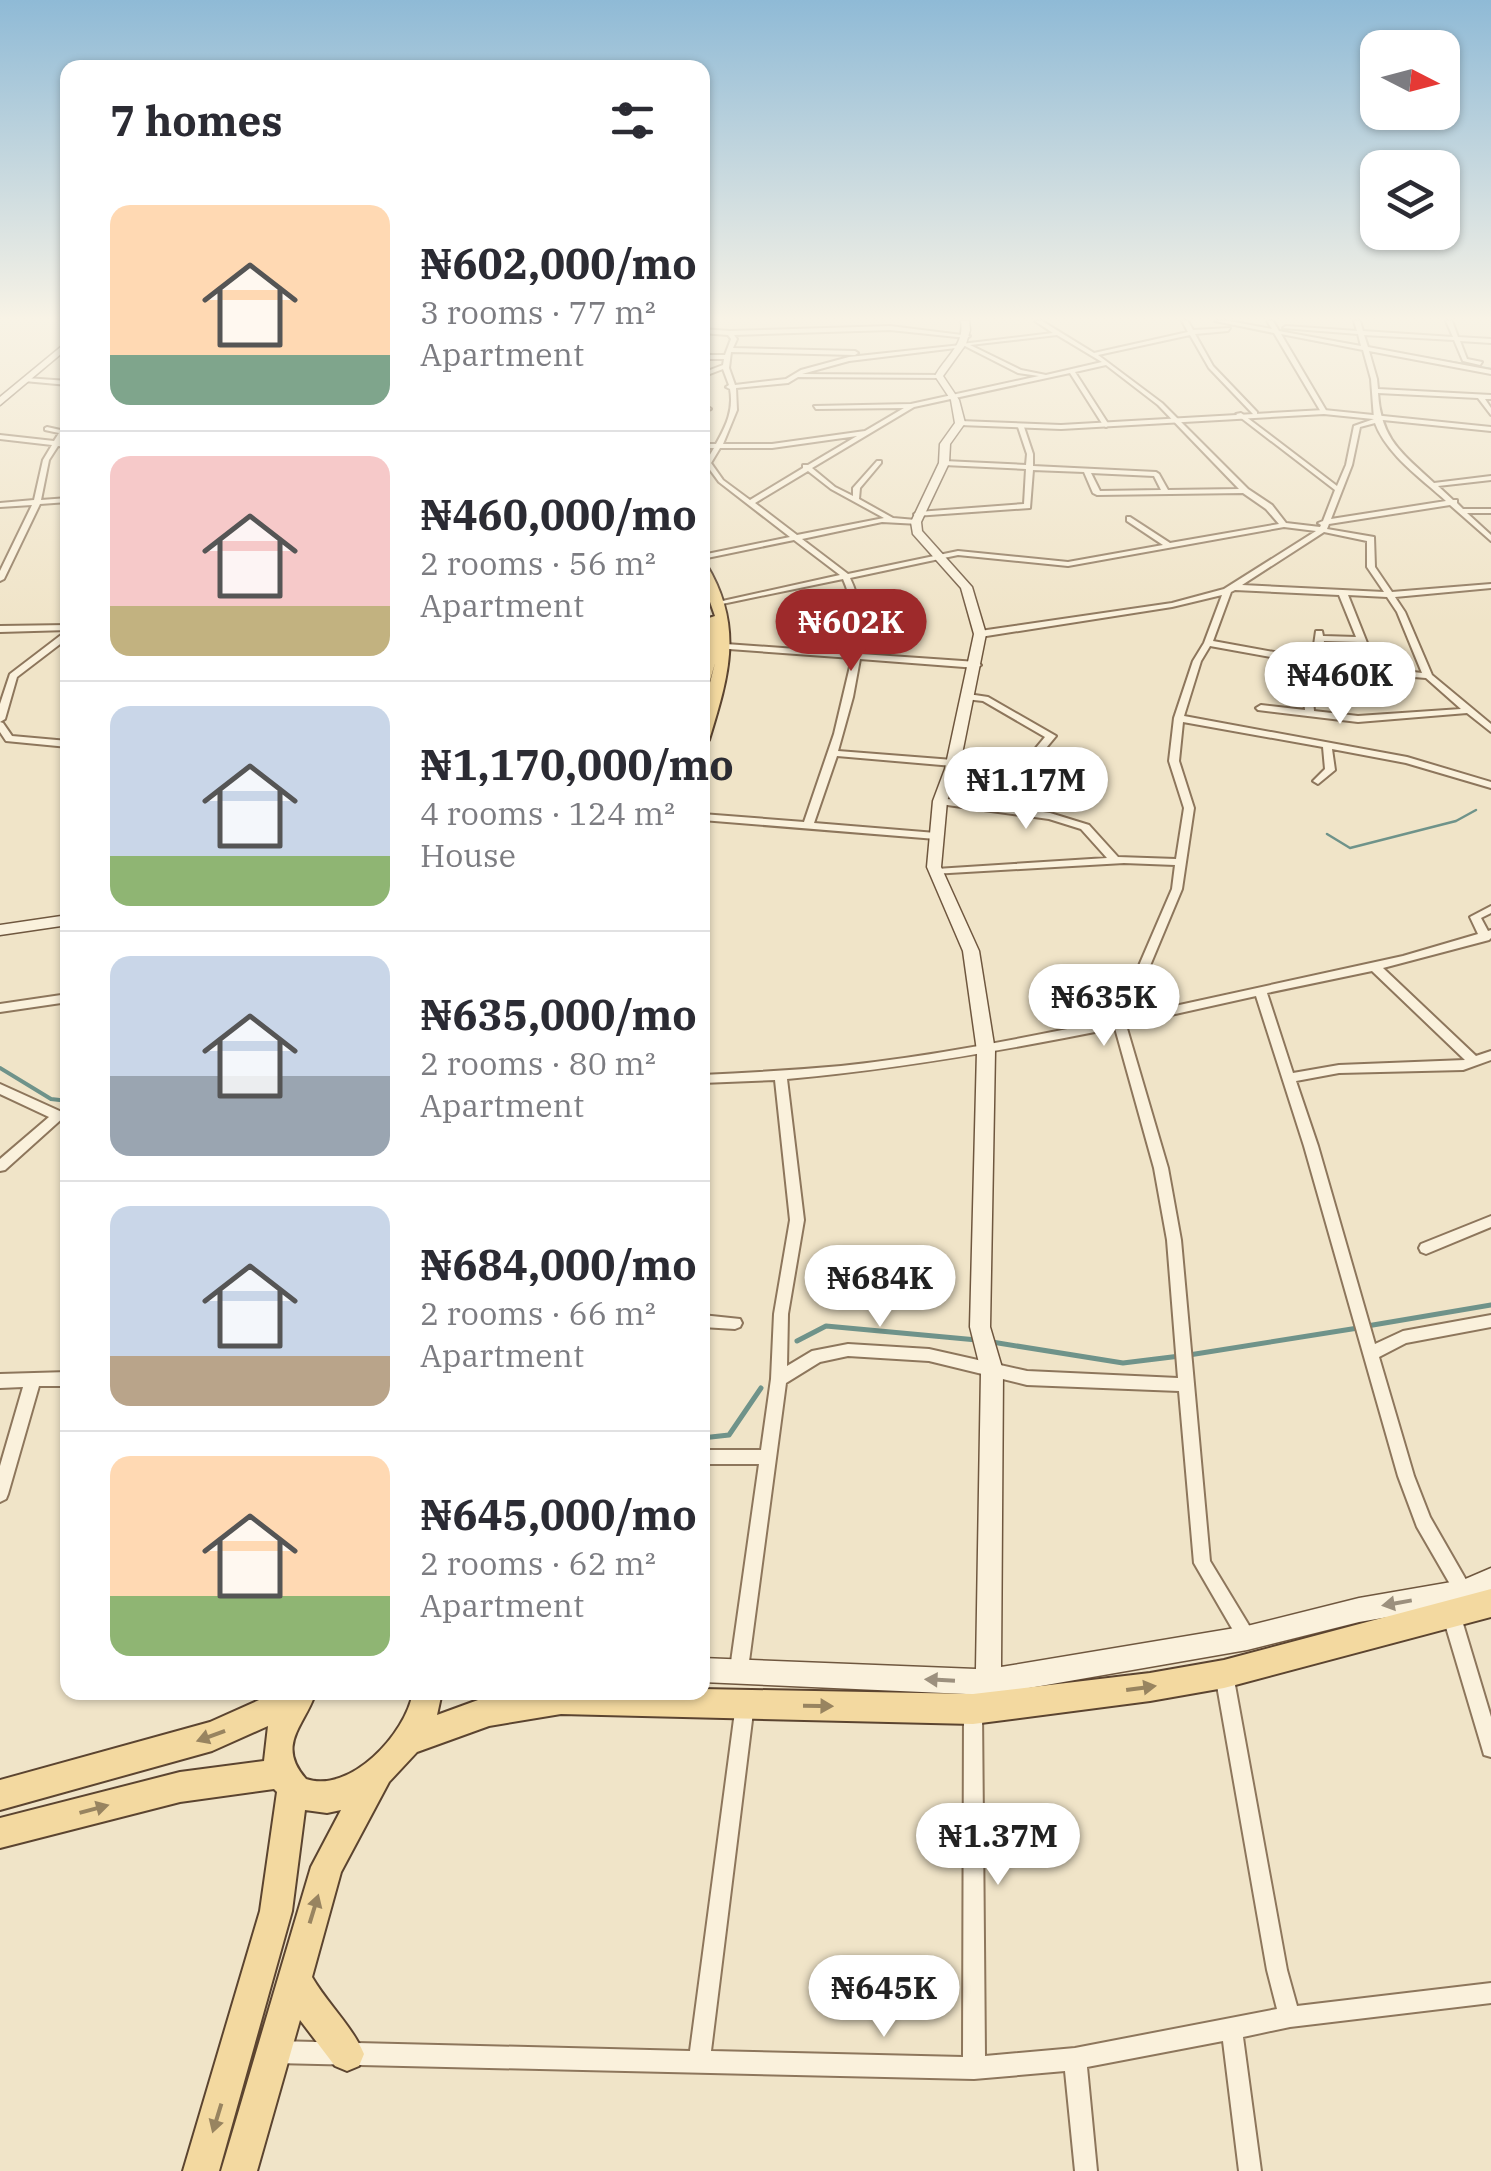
<!DOCTYPE html>
<html lang="en">
<head>
<meta charset="utf-8">
<style>
	:root { --surface:#fff; --page:#f2f2f3; --text:#2b2b33; --muted:#7c7c81; --line:#e1e1e2; --accent:#9e2a2b }
	body { margin:0; font-family:"IBM Plex Serif",serif; background:var(--page); color:var(--text); height:100vh; display:flex; flex-direction:column; font-size:38px; white-space:nowrap }
	* { box-sizing:border-box; margin:0 }
	p { font-size:32px; color:var(--muted) }
	.icon { flex:none; width:55px; height:55px; fill:none; stroke:currentColor; stroke-width:2; stroke-linecap:round; stroke-linejoin:round }
	.map { position:relative; flex:1; overflow:hidden }
	.side { position:absolute; left:60px; top:60px; width:650px; height:1640px; display:flex; flex-direction:column; background:var(--surface); border-radius:20px; box-shadow:0 2px 8px #0004 }
	.side>* { flex:none }
	.needle { width:65px; rotate:96deg }
	.buttons { position:absolute; left:1360px; top:30px; display:grid; gap:20px }
	.buttons a { display:grid; place-items:center; width:100px; height:100px; border-radius:20px; background:var(--surface); box-shadow:0 2px 8px #0004; font-size:50px }
	.price { position:absolute; translate:-50% -85px; padding:0 22px; border-radius:35px; background:#fff; color:#222; font-size:32px; line-height:65px; filter:drop-shadow(0 2px 5px #0008) }
	.price::after { content:''; position:absolute; left:50%; top:60px; width:30px; height:22px; margin-left:-15px; background:inherit; clip-path:polygon(0 0,100% 0,50% 100%) }
	.price.active { background:var(--accent); color:#fff }
	ul { padding:0; list-style:none }
	li { display:flex; align-items:center; gap:30px; height:250px; padding:0 50px }
	li+li { border-top:2px solid var(--line) }
	li span { display:grid; place-items:center; flex:none; width:280px; height:200px; border-radius:20px; color:#555 }
	li>.icon { margin-inline-start:auto }
	span .icon { width:120px; height:120px; fill:#fffc; stroke-width:1 }
	li b { font-size:42px }
	h2 { display:flex; justify-content:space-between; align-items:center; height:120px; padding:0 50px; font-size:42px }
	.map>svg:first-child { display:block }
	.lines { fill:none; stroke-linecap:round; stroke-linejoin:round }
	.stream-far2 { stroke:#6f938a; stroke-width:2.5 }
	.stream-far1 { stroke:#6f938a; stroke-width:4 }
	.stream { stroke:#6f938a; stroke-width:5 }
	.minor-casing { stroke:#8d765c; stroke-width:4 }
	.tertiary-casing { stroke:#8d765c; stroke-width:4 }
	.secondary-casing { stroke:#6f573f; stroke-width:3 }
	.primary-casing { stroke:#5b4430; stroke-width:4 }
	.minor { fill:#faf1dc; fill-rule:evenodd }
	.tertiary { fill:#faf1dc; fill-rule:evenodd }
	.secondary { fill:#faf1dc; fill-rule:evenodd }
	.primary { fill:#f3d9a0; fill-rule:evenodd }
	.oneway { fill:#9c907e }
	.oneway2 { fill:#988460 }
</style>
</head>
<body>
<div class="map">
<svg width="1491" height="2171" viewBox="0 0 1491 2171">
	<rect width="100%" height="100%" fill="#f0e4c8"/>
	<g class="lines">
		<path class="stream-far2" d="M1423 357 1491 369
			M1327 834 1350 848 1456 821 1476 810"/>
		<path class="stream-far1" d="M0 1068 51 1099 68 1101"/>
		<path class="stream" d="M1367 1326 1491 1305
			M797 1341 826 1326 977 1340
			M992 1342 1123 1363 1180 1356
			M1189 1355 1358 1328
			M702 1438 729 1435 761 1388"/>
		<defs>
			<path id="minor" d="M1035 321H1042L1094 353 1188 332 1182 321H1188L1193 330 1230 328 1228 331 1195 334 1213 366 1257 412V414H1253L1209 368 1190 335 1098 355 1162 403 1248 489 1272 505 1286 523 1320 527 1321 525 1318 523 1323 521 1335 490 1236 414 1241 413 1337 486 1346 465 1354 426 1374 419 1371 379 1363 350 1281 334 1327 412 1324 414 1321 412 1274 333 1215 321H1229L1272 329 1267 321H1273L1279 331 1361 346 1358 334 1283 328 1286 326 1357 331 1354 321H1360L1363 331 1453 337 1446 321H1452L1458 337 1491 339V343L1460 341 1467 359 1482 362 1480 365 1463 361 1454 340 1364 335 1368 347 1491 370V374L1369 351 1377 379 1378 389 1491 395V399H1485L1491 408V415L1478 398 1378 393C1381 440 1402 453 1434 483L1491 476V480L1438 486 1453 500H1457V503L1463 509H1491V513H1467L1491 535V541L1450 505 1329 524 1327 529 1374 537 1375 567 1392 592 1491 584V588L1395 597 1405 612 1432 675 1491 724V732L1467 713 1358 722 1258 710 1256 708 1261 705 1305 710 1303 688 1310 664 1210 646 1201 661 1184 716 1407 757 1491 782V788L1406 763 1332 749 1335 770 1318 784 1313 781 1325 769 1323 747 1183 722 1179 761 1194 808 1182 889 1129 1016 1403 956 1478 934 1470 917 1491 906V913L1481 918 1488 931 1491 930V938L1489 940 1383 968 1476 1056 1491 1051V1060L1463 1070 1339 1073 1296 1081 1318 1146 1375 1344 1403 1331 1491 1315V1327L1406 1343 1379 1357 1414 1476 1430 1517 1473 1592 1470 1598 1464 1600 1458 1598 1417 1527 1398 1476 1304 1146 1256 996 1126 1025 1168 1168 1181 1240 1210 1561 1253 1632 1256 1638 1253 1644 1247 1647 1241 1644 1194 1563 1179 1391 1027 1385 929 1361 848 1356 820 1362 786 1383 748 1669 745 1675 739 1678 733 1675 730 1669 759 1464H702V1450H761L771 1379 774 1314 790 1220 775 1080 702 1083V1075C749 1073 795 1070 841 1066 934 1056 1025 1038 1116 1019L1172 889 1175 865 1124 863 932 874 931 872 936 869 1107 858 1081 829 1049 819 940 804 935 801 940 798 1050 813 1089 825 1118 857 1176 859 1184 808 1169 761 1174 718 1193 661 1204 643 1222 595 1172 607 980 637 976 634 980 631 1172 603 1224 589 1316 531 1284 527 1068 566 958 555 850 578C862 603 863 626 861 654L977 662 981 665 977 668 860 659 853 697 838 751 953 760 958 763 953 766 837 756 814 823 936 833 941 836 936 839 702 820V814L804 822 834 734 852 658 715 648 712 647V643L852 653C854 626 854 604 843 579L722 604 718 602 840 575 794 540 702 559V555L790 537 719 482 705 463 714 448H702V444H716C726 426 734 410 730 389L726 387 729 385 723 369 702 377V373L723 365 724 359H702V355H725L731 339 728 335 702 333V329L730 331 890 326 970 336 967 338 890 330 734 335 737 339 733 348 855 351 858 353 855 355 731 352 729 368 735 385 786 379 801 370 849 357 961 345 964 347 849 361 802 374 941 375 939 378 798 377 788 383 736 388 737 410 723 444H772L865 431 904 408 816 409 814 406 911 404 1039 376 1018 373 961 344 1053 333ZM1057 335 1102 362 1046 375 1021 370 970 345ZM1106 365 1158 405 1239 489 1168 490 1159 474 1156 472 1033 466V454L1024 427 1021 425 1018 427 1027 454 1026 465 944 461 941 463 944 465 1026 469 1024 504 918 512 914 514 915 516 1030 508 1033 470 1084 472 1093 493 1097 495 1243 493 1266 509 1279 524 1170 543 1130 517H1127V521L1163 545 1068 562 958 551 848 574 802 539 882 522 919 524V520H916L893 518 859 499 860 488 881 463V461H877L853 488V496L835 487 812 468 914 407 1070 373 1103 425 1106 427 1109 425 1075 372ZM1375 423C1387 455 1422 479 1446 501L1331 519 1352 465 1360 427ZM857 436 808 465H803V468L750 500 723 480 711 463 720 448H772ZM808 471 831 489 884 518 797 535 755 503ZM1091 473 1154 476 1161 490 1100 491ZM1324 532 1367 541V567L1384 592 1242 585ZM1235 590 1339 595 1356 637 1323 636 1322 631H1316L1312 659 1213 641 1231 592ZM1348 595 1387 597 1397 612 1422 673 1377 668ZM1324 641 1358 642 1368 668 1320 661ZM1318 666 1370 673 1374 676 1378 674 1426 678 1461 709 1358 716 1314 711 1312 688ZM1372 971 1465 1060 1339 1065 1293 1073 1267 993ZM1115 1028 1154 1168 1167 1240 1178 1378 1027 1371 929 1349 848 1344 812 1351 787 1366 788 1314 804 1220 787 1079C898 1069 1006 1050 1115 1028Z
				M26 378 68 381V385L24 381Z
				M702 408 708 407 711 409 702 412Z
				M47 427 65 431 60 442 68 443V447L58 446 49 460 41 500 68 498V502L40 504 4 579 0 581V571L32 505 0 507V503L34 500 43 460 52 445 0 439V435L54 441 59 433 45 430V428Z
				M68 625V630L0 632V626Z
				M65 632H68V638L17 677 5 719 0 722V704L10 674Z
				M968 694 988 697 1056 736 1027 771H949L947 769 952 766H1021L1045 737 983 701 965 699 964 697Z
				M0 722 3 723 12 736 68 741V747L6 741 0 732Z
				M68 994V1002L0 1012V1004Z
				M0 1084 64 1113 65 1116 5 1170 0 1171V1159L49 1117 0 1094Z
				M1491 1216V1227L1426 1254 1421 1252 1419 1248 1421 1244Z
				M702 1315 740 1319 742 1323 740 1327 735 1329 702 1327Z
				M68 1372V1386H39L8 1494 6 1499 0 1502V1466L23 1387 0 1388V1374Z
				M1452 1608 1458 1611 1461 1617 1491 1717V1757L1484 1755 1482 1748 1443 1617 1446 1611Z
				M1224 1665 1230 1668 1233 1674 1287 1970 1297 2006 1491 1983V2003L1290 2027 1243 2037 1261 2171H1239L1223 2041 1087 2067 1097 2171H1075L1065 2071 974 2079 275 2063 267 2060 264 2052 267 2044 275 2041 690 2051 736 1704 739 1698 745 1695 751 1698 754 1704 711 2051 963 2057 964 1711 967 1705 973 1702 979 1705 982 1711 985 2056 1075 2048 1277 2009 1267 1970 1215 1674 1218 1668Z"/>
			<path id="tertiary" d="M1324 410 1491 427V431L1324 414 1061 429 960 425 956 423 960 421 1061 425Z"/>
			<path id="secondary" d="M961 321H969L970 330 966 344 943 376 959 400 965 423 950 444 949 463 921 522 922 531 972 587 986 634 959 769 947 801 941 867 979 951 995 1051 990 1327 1003 1371 1001 1667 1247 1626 1359 1598 1463 1580 1491 1568V1592L1464 1604 1359 1622 1247 1650 988 1695 702 1682V1658L976 1669 981 1371 970 1327 977 1051 963 951 927 867 933 801 945 769 974 634 961 588 913 534 911 522 939 463 940 444 955 423 951 400 935 376C945 357 965 345 961 321Z
				M68 341V348L0 405V397Z
				M68 915V925L0 935V925Z"/>
			<path id="primary" d="M702 563 706 564C744 626 729 675 709 740L702 744V714L715 663 709 684 702 688C702 664 709 642 706 619L715 616 702 579Z
				M1491 1589V1617L1224 1688 1150 1701 973 1724 561 1714 489 1726 417 1752 389 1782 341 1872 312 1977C327 2003 352 2026 364 2054L359 2066 347 2071 335 2066 300 2020 257 2171H221L311 1867 341 1810 327 1813 305 1810 292 1911 219 2171H183L260 1911 277 1792 274 1789 180 1802 0 1848V1818L180 1772 264 1761 268 1726 212 1751 0 1810V1780L210 1722 277 1692H313L314 1697C302 1728 277 1746 306 1779 350 1794 406 1734 413 1692H442L437 1715 489 1696 515 1692H702V1689L973 1694 1150 1673 1224 1660Z"/>
		</defs>
		<use href="#minor" class="minor-casing"/>
		<use href="#tertiary" class="tertiary-casing"/>
		<use href="#secondary" class="secondary-casing"/>
		<use href="#primary" class="primary-casing"/>
		<use href="#minor" class="minor"/>
		<use href="#tertiary" class="tertiary"/>
		<use href="#secondary" class="secondary"/>
		<use href="#primary" class="primary"/>
	</g>
	<defs><path id="oneway-solid" d="M-6-.8H1V-3.2L6.5 0L1 3.2V.8H-6Z" transform="scale(2.5)"/></defs>
	<g class="oneway">
		<use href="#oneway-solid" transform="translate(1397 1603) rotate(170)"/>
		<use href="#oneway-solid" transform="translate(940 1680) rotate(-177)"/>
	</g>
	<g class="oneway2">
		<use href="#oneway-solid" transform="translate(1141 1688) rotate(-8)"/>
		<use href="#oneway-solid" transform="translate(818 1706) rotate(1)"/>
		<use href="#oneway-solid" transform="translate(211 1736) rotate(160)"/>
		<use href="#oneway-solid" transform="translate(94 1809) rotate(-15)"/>
		<use href="#oneway-solid" transform="translate(314 1909) rotate(-73)"/>
		<use href="#oneway-solid" transform="translate(217 2118) rotate(107)"/>
	</g>
	<linearGradient id="sky" x2="0" y2="1"><stop stop-color="#8fbad6"/><stop offset="0.51" stop-color="#f8f3e6"/><stop offset="1" stop-color="#f8f3e6" stop-opacity="0"/></linearGradient>
	<rect width="1491" height="625" fill="url(#sky)"/>
</svg>
<div class="buttons">
<a><svg class="needle" viewBox="-14 -14 28 28"><path d="M0-13l5 13h-10z" fill="#e53935"/><path d="M0 13l5-13h-10z" fill="#7c7c81"/></svg></a>
<a><svg class="icon" aria-label="layers" viewBox="0 0 24 24"><path d="M12 4l9 5-9 5-9-5zM3 14l9 5 9-5"/></svg></a>
</div>
<b class="price active" style="left:851px;top:674px">₦602K</b>
<b class="price" style="left:1340px;top:727px">₦460K</b>
<b class="price" style="left:1026px;top:832px">₦1.17M</b>
<b class="price" style="left:1104px;top:1049px">₦635K</b>
<b class="price" style="left:880px;top:1330px">₦684K</b>
<b class="price" style="left:998px;top:1888px">₦1.37M</b>
<b class="price" style="left:884px;top:2040px">₦645K</b>
<section class="side">
<h2>7 homes<svg class="icon" aria-label="filters" viewBox="0 0 24 24"><path d="M4 7h16M4 17h16"/><circle cx="9" cy="7" r="2"/><circle cx="15" cy="17" r="2"/></svg></h2>
<ul>
<li><span style="background:linear-gradient(#ffd9b3 75%,#7fa58c 0)"><svg class="icon" aria-label="home" viewBox="0 0 24 24"><path d="M3 11l9-7 9 7M6 9v11h12V9"/></svg></span><div><b>₦602,000/mo</b><p>3 rooms · 77 m²</p><p>Apartment</p></div></li>
<li><span style="background:linear-gradient(#f6c9c9 75%,#c2b280 0)"><svg class="icon" aria-label="home" viewBox="0 0 24 24"><path d="M3 11l9-7 9 7M6 9v11h12V9"/></svg></span><div><b>₦460,000/mo</b><p>2 rooms · 56 m²</p><p>Apartment</p></div></li>
<li><span style="background:linear-gradient(#c9d6e8 75%,#8fb573 0)"><svg class="icon" aria-label="home" viewBox="0 0 24 24"><path d="M3 11l9-7 9 7M6 9v11h12V9"/></svg></span><div><b>₦1,170,000/mo</b><p>4 rooms · 124 m²</p><p>House</p></div></li>
<li><span style="background:linear-gradient(#c9d6e8 60%,#9aa5b1 0)"><svg class="icon" aria-label="home" viewBox="0 0 24 24"><path d="M3 11l9-7 9 7M6 9v11h12V9"/></svg></span><div><b>₦635,000/mo</b><p>2 rooms · 80 m²</p><p>Apartment</p></div></li>
<li><span style="background:linear-gradient(#c9d6e8 75%,#b9a48a 0)"><svg class="icon" aria-label="home" viewBox="0 0 24 24"><path d="M3 11l9-7 9 7M6 9v11h12V9"/></svg></span><div><b>₦684,000/mo</b><p>2 rooms · 66 m²</p><p>Apartment</p></div></li>
<li><span style="background:linear-gradient(#ffd9b3 70%,#8fb573 0)"><svg class="icon" aria-label="home" viewBox="0 0 24 24"><path d="M3 11l9-7 9 7M6 9v11h12V9"/></svg></span><div><b>₦645,000/mo</b><p>2 rooms · 62 m²</p><p>Apartment</p></div></li>
</ul>
</section>
</div>
</body>
</html>
